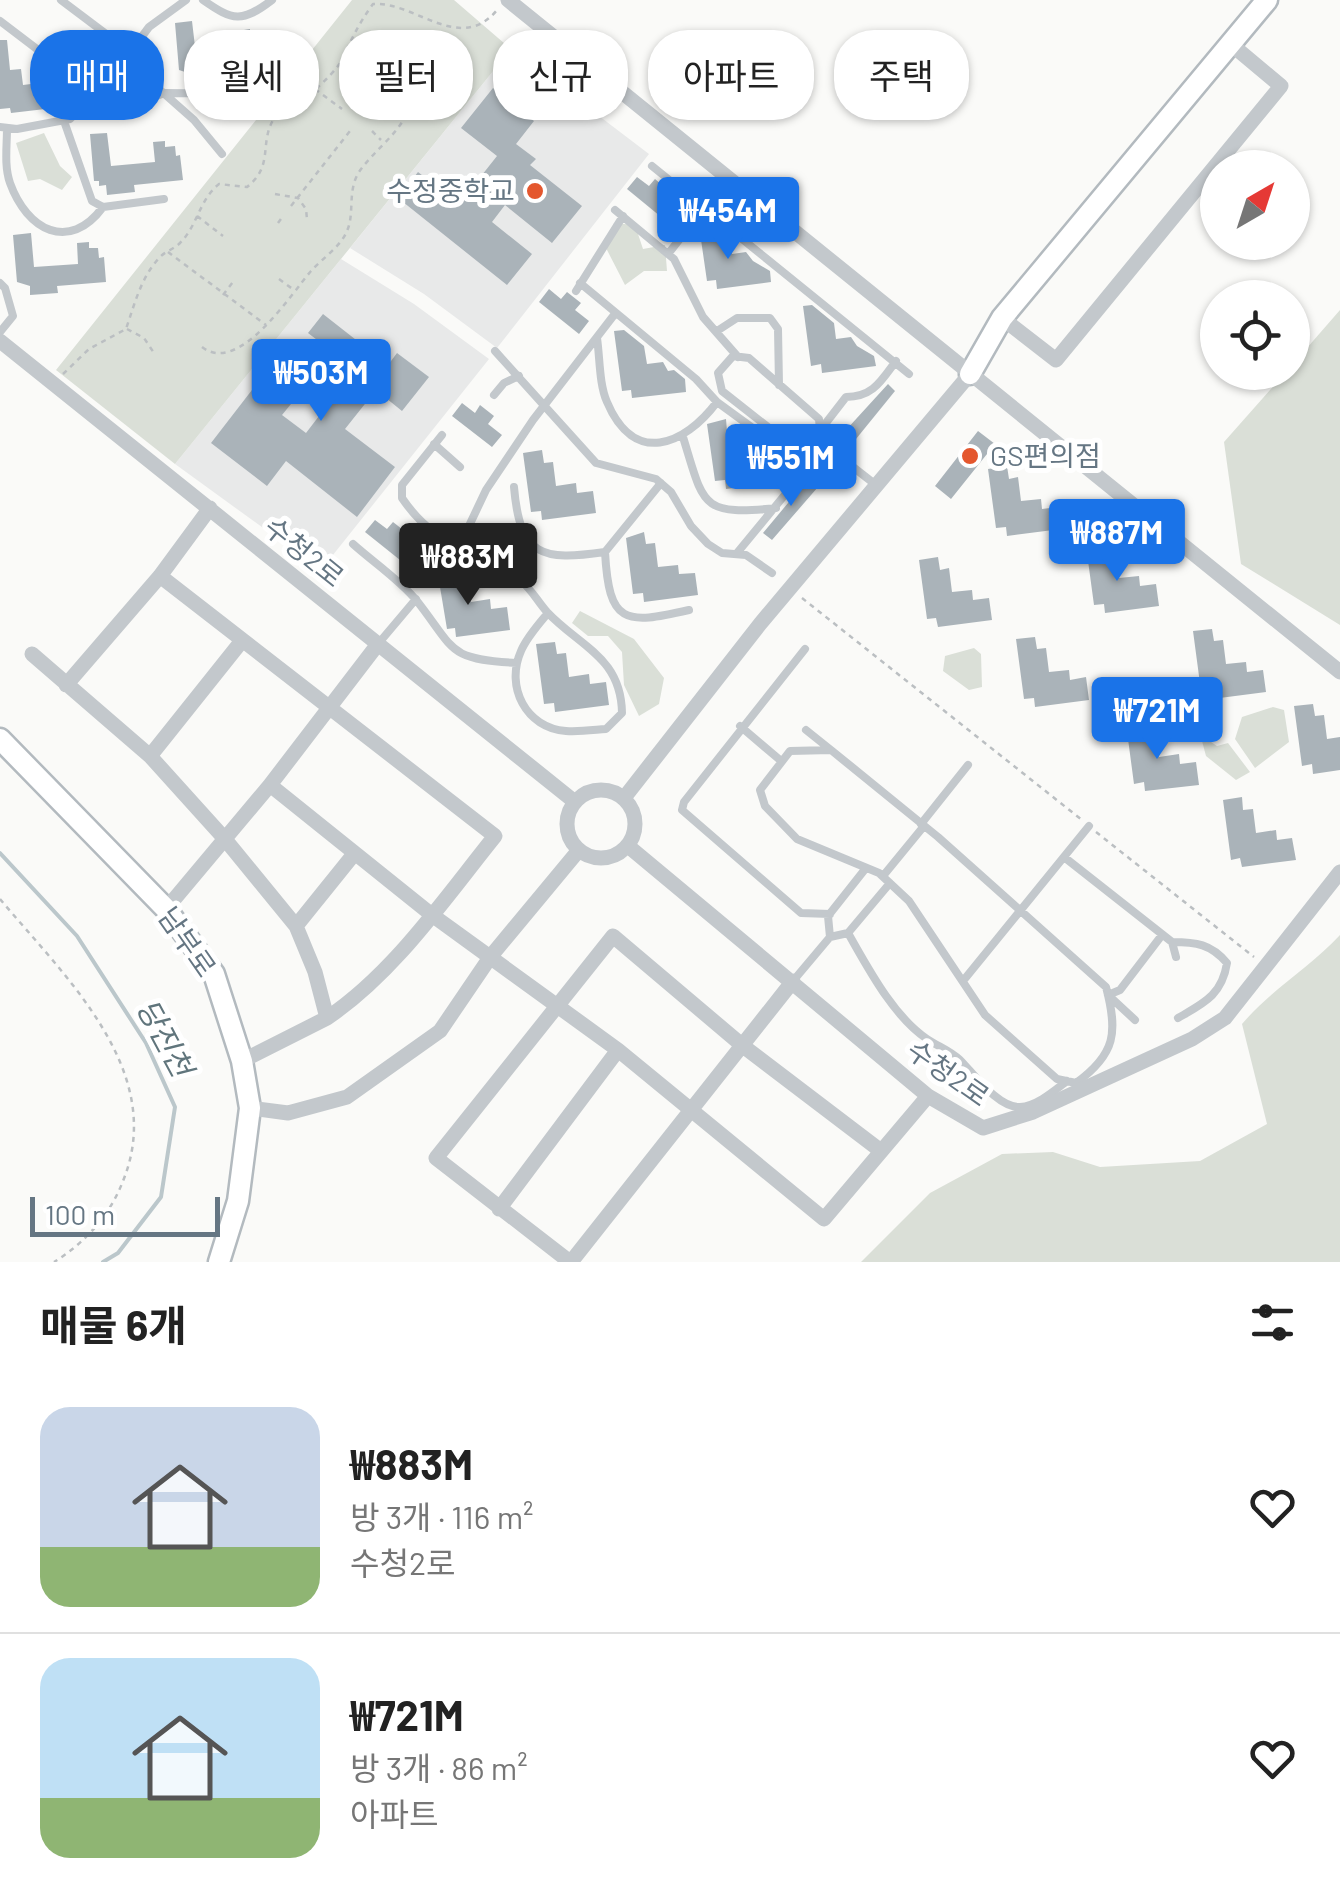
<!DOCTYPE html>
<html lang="ko">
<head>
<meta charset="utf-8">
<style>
	:root { --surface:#fff; --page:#f2f2f2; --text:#222; --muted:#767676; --line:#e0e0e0; --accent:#1a73e8 }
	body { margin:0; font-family:Barlow,"Noto Sans KR",sans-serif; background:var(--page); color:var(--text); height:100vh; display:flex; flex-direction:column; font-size:38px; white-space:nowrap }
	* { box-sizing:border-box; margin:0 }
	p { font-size:32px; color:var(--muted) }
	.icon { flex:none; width:55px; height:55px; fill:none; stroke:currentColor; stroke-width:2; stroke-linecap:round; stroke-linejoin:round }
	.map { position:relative; height:1262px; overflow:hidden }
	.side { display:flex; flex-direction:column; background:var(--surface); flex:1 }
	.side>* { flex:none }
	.banner { position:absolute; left:30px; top:30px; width:1280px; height:90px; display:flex; gap:20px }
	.needle { width:65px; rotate:39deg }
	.fabs { position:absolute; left:1200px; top:150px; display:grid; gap:20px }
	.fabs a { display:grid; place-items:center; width:110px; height:110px; border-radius:50%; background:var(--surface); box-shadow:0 2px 8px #0004; font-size:50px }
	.scale { position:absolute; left:30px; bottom:25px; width:190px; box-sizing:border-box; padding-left:10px; border:5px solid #657683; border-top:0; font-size:28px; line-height:35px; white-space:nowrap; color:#657683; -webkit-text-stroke:8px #fff; paint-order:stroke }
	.price { position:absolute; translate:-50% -85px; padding:0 22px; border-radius:10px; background:var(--accent); color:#fff; font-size:32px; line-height:65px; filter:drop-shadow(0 2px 5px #0008) }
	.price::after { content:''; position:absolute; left:50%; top:60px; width:30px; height:22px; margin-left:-15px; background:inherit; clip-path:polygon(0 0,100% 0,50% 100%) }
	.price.selected { background:#222; color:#fff }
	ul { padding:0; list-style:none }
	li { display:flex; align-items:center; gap:30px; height:250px; padding:0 40px }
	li+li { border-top:2px solid var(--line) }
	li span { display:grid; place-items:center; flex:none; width:280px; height:200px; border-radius:30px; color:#555 }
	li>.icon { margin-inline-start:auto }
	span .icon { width:120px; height:120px; fill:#fffc; stroke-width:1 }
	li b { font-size:42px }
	h2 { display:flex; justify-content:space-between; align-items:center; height:120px; padding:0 40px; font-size:42px }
	.chip { padding:0 35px; border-radius:40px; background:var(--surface); box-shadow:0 2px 8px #0004; font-size:35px; line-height:90px }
	.chip.selected { background:var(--accent); color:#fff }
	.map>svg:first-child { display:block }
	.built { fill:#e8e9e9 }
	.green { fill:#dadfd7 }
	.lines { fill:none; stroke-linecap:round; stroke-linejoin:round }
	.stream { stroke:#bbc7cb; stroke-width:4 }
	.building { fill:#aab3b9 }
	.secondary-casing { stroke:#b3babf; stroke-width:25 }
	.path { stroke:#bbbfc2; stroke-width:2.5; stroke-dasharray:5 5; stroke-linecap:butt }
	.service { stroke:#c3c8cc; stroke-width:8 }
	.minor { stroke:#c3c8cc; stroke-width:15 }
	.secondary { stroke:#fff; stroke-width:20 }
	.poi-dot { fill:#e4572e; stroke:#fff; stroke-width:4 }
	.labels { text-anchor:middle; stroke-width:10; stroke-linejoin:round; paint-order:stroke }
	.poi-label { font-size:28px; fill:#657683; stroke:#fff; text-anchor:end }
	.street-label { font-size:28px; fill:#657683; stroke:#fff }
	.water-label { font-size:30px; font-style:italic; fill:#60757c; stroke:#fff }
</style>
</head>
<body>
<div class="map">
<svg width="1340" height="1262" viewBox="0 0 1340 1262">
	<rect width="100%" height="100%" fill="#fafaf8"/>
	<path class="built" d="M511 49 649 154 497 348 424 294 350 248Z
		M341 259 414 304 489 359 321 570 175 464Z"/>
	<path class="green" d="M352 0H454L511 49 175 464 56 370Z
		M44 133 60 166 72 177 62 190 40 179 28 181 16 143Z
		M614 223 635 225 643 249 665 245 667 271H644L625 285 606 248Z
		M1340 310V625L1241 564 1224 442 1285 373 1292 372 1293 364Z
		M580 611 634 639 664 678 659 704 639 716 624 685 622 652 608 636H588L572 623Z
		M974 648 981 654 982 687 969 690 943 671 945 656Z
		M1273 707 1284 710 1289 742 1255 768 1235 739 1242 717Z
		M1208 740 1217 746 1228 743 1250 772 1236 780 1206 756 1202 741Z
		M1340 935V1262H861L930 1193 1002 1154 1053 1152 1100 1167 1200 1161 1267 1124 1242 1024C1271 990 1309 968 1340 935Z"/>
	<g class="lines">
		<path class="stream" d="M0 853 77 936 146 1043 175 1107 161 1197 118 1253 103 1262"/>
	</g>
	<path class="building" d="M192 21 196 55 240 51 238 31 250 29V36L260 35V45L265 44 268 69 219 74 220 81 192 84 191 74 179 70 175 23Z
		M0 40H7L10 70 21 69 23 85 47 82 48 91 69 88 71 106 11 113 10 108 0 109Z
		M493 88 534 121 516 144 536 159 530 165 582 206 552 243 505 205 492 222 532 254 507 285 398 198 418 172 459 204 497 156 461 128Z
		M107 133 111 166 155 162 153 142 165 141V147L175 146 176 156 180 155 183 180 134 185 135 192 107 195 106 185 99 186V181H94L90 134Z
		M637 177 649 186 655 179 668 190 662 197 676 208 666 221 627 189Z
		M704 220 730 239 732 254 746 252 753 261 770 271 771 282 717 289 716 280 707 281 699 226Z
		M31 233 34 267 78 264 77 243 89 242V248H98L99 258 104 257 106 282 57 286 58 293 30 295V286L17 282 13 235Z
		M549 289 561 299 567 292 581 303 575 310 589 321 579 334 539 302Z
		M812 305 834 323 836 339 851 337 857 346 874 356 876 366 822 373 821 364 811 366 803 306Z
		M323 314 388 365 397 353 429 377 402 411 376 390 345 429 395 467 357 517 286 461 267 486 211 443 269 368 300 393 282 415 306 433 355 369 308 333Z
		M624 330 644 346 647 364 663 362 668 371 674 370 685 379 686 392 632 398 631 390 622 391 614 331Z
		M888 384 895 391 856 439 846 430Z
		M462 403 475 413 480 405 494 416 488 424 502 435 492 447 452 416Z
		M726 419 727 431 737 430 740 454 760 452 761 462 777 460 780 482 726 489 725 480 715 481 707 424Z
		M978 431 995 444 951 499 935 486Z
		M542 450 544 463 553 462 556 486 576 483 577 493 593 491 596 513 542 520 541 511 531 512 523 453Z
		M1007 466 1009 479 1018 477 1021 501 1041 499 1042 509 1058 507 1061 529 1007 536 1006 527 996 528 988 469Z
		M808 479 818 487 772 540 763 533Z
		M375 520 387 529 393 522 407 533 401 540 415 551 405 564 365 532Z
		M644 532 646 544 655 543 658 567 678 565 679 574 695 573 698 595 644 602 643 593 633 594 626 538Z
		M1105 543 1106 556 1116 554 1119 578 1139 576 1140 586 1156 584 1159 606 1105 613 1104 604 1094 605 1086 546Z
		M938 557 940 570 949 568 952 592 972 590 973 600 989 598 992 620 938 627 936 618 927 619 919 560Z
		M456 567 458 579 467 578 471 602 490 599 491 609 507 607 510 630 456 637 455 628 447 629 437 569Z
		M1212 629 1214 641 1223 640 1226 664 1246 662 1247 672 1263 670 1266 692 1212 699 1211 690 1201 691 1193 631Z
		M1035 637 1037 649 1046 648 1049 672 1069 670 1070 680 1086 677 1089 700 1035 707 1034 698 1024 699 1016 639Z
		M555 642 557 654 566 653 569 677 589 674 590 684 606 682 609 705 555 712 554 703 544 704 536 644Z
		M1313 704 1315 716 1324 715 1327 739 1340 737V770L1313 774 1312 764 1302 766 1294 706Z
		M1145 721 1147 734 1156 733 1159 757 1179 754 1180 764 1196 762 1199 785 1145 791 1144 782 1134 784 1126 724Z
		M1242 797 1243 810 1253 809 1256 833 1276 830 1277 840 1292 838 1296 860 1242 867 1240 858 1231 860 1223 800Z"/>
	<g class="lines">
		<defs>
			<path id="secondary" d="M970 374 1002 318 1267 0
				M0 739 166 909 214 974 242 1061 250 1108 238 1201 219 1262"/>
		</defs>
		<use href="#secondary" class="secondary-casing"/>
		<path class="path" d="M315 89 342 109
			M372 131 381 140
			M275 194 298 198 306 209 307 219
			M291 206 350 131
			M197 216 223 236
			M278 223 283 216
			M168 252 266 325
			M279 279 294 290
			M223 295 233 282
			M127 329 144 338 154 353
			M202 347C239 376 291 294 311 271 323 258 341 246 347 231 355 213 347 191 359 172 372 153 393 138 404 119 423 89 424 62 450 31
			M63 374 89 349 126 329C135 303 141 277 160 257 166 251 174 249 180 243 198 225 199 200 219 184L247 187C275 165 258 142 275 117 291 114 334 75 342 60 351 40 359 23 373 4 415 1 460 55 497 10
			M802 598 1082 820
			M1096 832 1254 957
			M0 899C64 976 168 1071 123 1181 110 1215 85 1243 54 1262"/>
		<path class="service" d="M61 0 130 52
			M203 0C233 21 242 23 272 0
			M0 21 96 94 116 102 142 101 165 93 254 94
			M125 59 194 120 222 154
			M64 121 92 201 103 207 164 199
			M0 127 17 129 70 119 123 62 149 27 186 0
			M7 128C7 146 4 166 10 183 27 230 69 253 103 207
			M652 166 909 374
			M615 210 674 259 703 317 738 357
			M668 254 705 207
			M0 283 5 288 13 316 0 332
			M580 283 696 379 717 402 798 461 802 474 737 553
			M576 291 623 216
			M717 331 737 318H770L778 329 779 385
			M597 338C600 358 599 384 607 402 634 466 684 446 717 402
			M495 351 596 463 656 479 671 492 691 526 708 544 722 553 746 555 772 573
			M733 356 749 358 819 419 821 442 805 449 792 446 722 391 718 373Z
			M494 395 504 383 519 376
			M822 428 846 397C873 397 881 381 896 361
			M442 435 402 485V498C417 520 446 551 472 537
			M683 437C704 505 700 516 776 508
			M821 442 876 485
			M434 444 460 467
			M661 483 605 552C609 624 624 625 689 610
			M514 487C520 557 542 561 605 552
			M454 543V560
			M353 544C373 562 400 580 417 601 456 651 447 659 517 663
			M548 613C538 625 527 637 521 651 505 687 526 728 566 731 579 732 593 730 606 729L622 713C621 657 580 647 547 612 538 602 532 590 522 582 500 565 480 554 468 528L486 490 533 420 614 315
			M378 644 416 599
			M805 649 684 802 682 810 801 913 830 914
			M740 726 780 760
			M806 730 831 750
			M831 750 938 837 1106 987C1118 1032 1116 1054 1076 1083L1057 1079 985 1015 909 901 879 873 797 839 765 806 760 790 790 751Z
			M921 824 968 765
			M1064 857 1172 942 1176 957
			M883 876 924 826
			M848 933C868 968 893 1016 927 1039 939 1047 949 1050 960 1060 974 1074 998 1108 1020 1107 1037 1106 1054 1091 1067 1081
			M830 937 828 916 866 868
			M1172 942C1196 942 1211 944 1227 963 1222 995 1204 1003 1178 1018
			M793 981 830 937 848 933 890 883
			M963 981 1089 826
			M1135 1020 1108 995 1120 990 1162 935"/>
		<path class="minor" d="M508 0 1340 672
			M1002 318 1056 360 1281 86 1232 45
			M0 341 575 802
			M32 654 150 756 224 838 296 926 315 972 327 1018C394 973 445 898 495 836L160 576
			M66 685 160 576 210 508
			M150 756 241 642
			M270 785 432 915 618 1050 824 1219 928 1096
			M567 824a34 34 0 1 1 68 0a34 34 0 1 1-68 0Z
			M624 798 760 624 970 374
			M628 846 928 1096 983 1128 1033 1112 1192 1039 1225 1018 1340 872
			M166 909 270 785 378 644
			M296 926 354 854
			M242 1061 327 1018
			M250 1108 288 1113 347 1097 440 1031 491 956 579 850
			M499 1209 618 1050
			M570 1262 436 1158 613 936 743 1046 881 1151
			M571 1262 793 981"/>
		<use href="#secondary" class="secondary"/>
	</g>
	<g class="poi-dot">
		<circle cx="535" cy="191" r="10"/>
		<circle cx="970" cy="456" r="10"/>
	</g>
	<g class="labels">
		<g class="poi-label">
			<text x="515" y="201">수정중학교</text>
			<text x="990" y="466" text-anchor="start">GS편의점</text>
		</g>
		<g class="street-label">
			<text transform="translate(304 552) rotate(39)" y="10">수청2로</text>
			<text transform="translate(187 942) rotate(55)" y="10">남부로</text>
			<text transform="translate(948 1073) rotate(35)" y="10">수청2로</text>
		</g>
		<g class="water-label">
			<text transform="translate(164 1038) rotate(62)" y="10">당진천</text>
		</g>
	</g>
</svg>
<div class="fabs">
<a><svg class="needle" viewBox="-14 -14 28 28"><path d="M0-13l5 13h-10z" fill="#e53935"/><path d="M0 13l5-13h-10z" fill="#767676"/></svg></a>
<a><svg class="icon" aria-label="locate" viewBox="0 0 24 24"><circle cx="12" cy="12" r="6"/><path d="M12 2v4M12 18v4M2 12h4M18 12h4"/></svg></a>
</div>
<div class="scale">100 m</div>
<b class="price" style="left:728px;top:262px">₩454M</b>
<b class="price" style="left:321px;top:424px">₩503M</b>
<b class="price" style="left:791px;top:509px">₩551M</b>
<b class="price" style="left:1117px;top:584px">₩887M</b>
<b class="price selected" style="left:468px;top:608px">₩883M</b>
<b class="price" style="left:1157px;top:762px">₩721M</b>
<div class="banner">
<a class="chip selected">매매</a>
<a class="chip">월세</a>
<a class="chip">필터</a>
<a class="chip">신규</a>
<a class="chip">아파트</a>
<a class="chip">주택</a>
</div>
</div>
<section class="side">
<h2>매물 6개<svg class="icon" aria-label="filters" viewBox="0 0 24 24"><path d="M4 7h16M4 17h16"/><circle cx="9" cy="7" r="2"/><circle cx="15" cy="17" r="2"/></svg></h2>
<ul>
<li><span style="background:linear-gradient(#c9d6e8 70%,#8fb573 0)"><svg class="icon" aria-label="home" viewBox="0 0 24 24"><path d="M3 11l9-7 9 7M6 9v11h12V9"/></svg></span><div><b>₩883M</b><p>방 3개 · 116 m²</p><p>수청2로</p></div><svg class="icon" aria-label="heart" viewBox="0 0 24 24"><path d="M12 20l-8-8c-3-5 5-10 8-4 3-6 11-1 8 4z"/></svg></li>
<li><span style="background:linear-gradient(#bfe0f5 70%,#8fb573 0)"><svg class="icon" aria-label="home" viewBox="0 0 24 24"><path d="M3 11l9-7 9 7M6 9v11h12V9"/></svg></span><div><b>₩721M</b><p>방 3개 · 86 m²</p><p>아파트</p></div><svg class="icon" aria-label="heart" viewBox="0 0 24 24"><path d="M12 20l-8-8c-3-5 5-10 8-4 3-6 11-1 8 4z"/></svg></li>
</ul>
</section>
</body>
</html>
